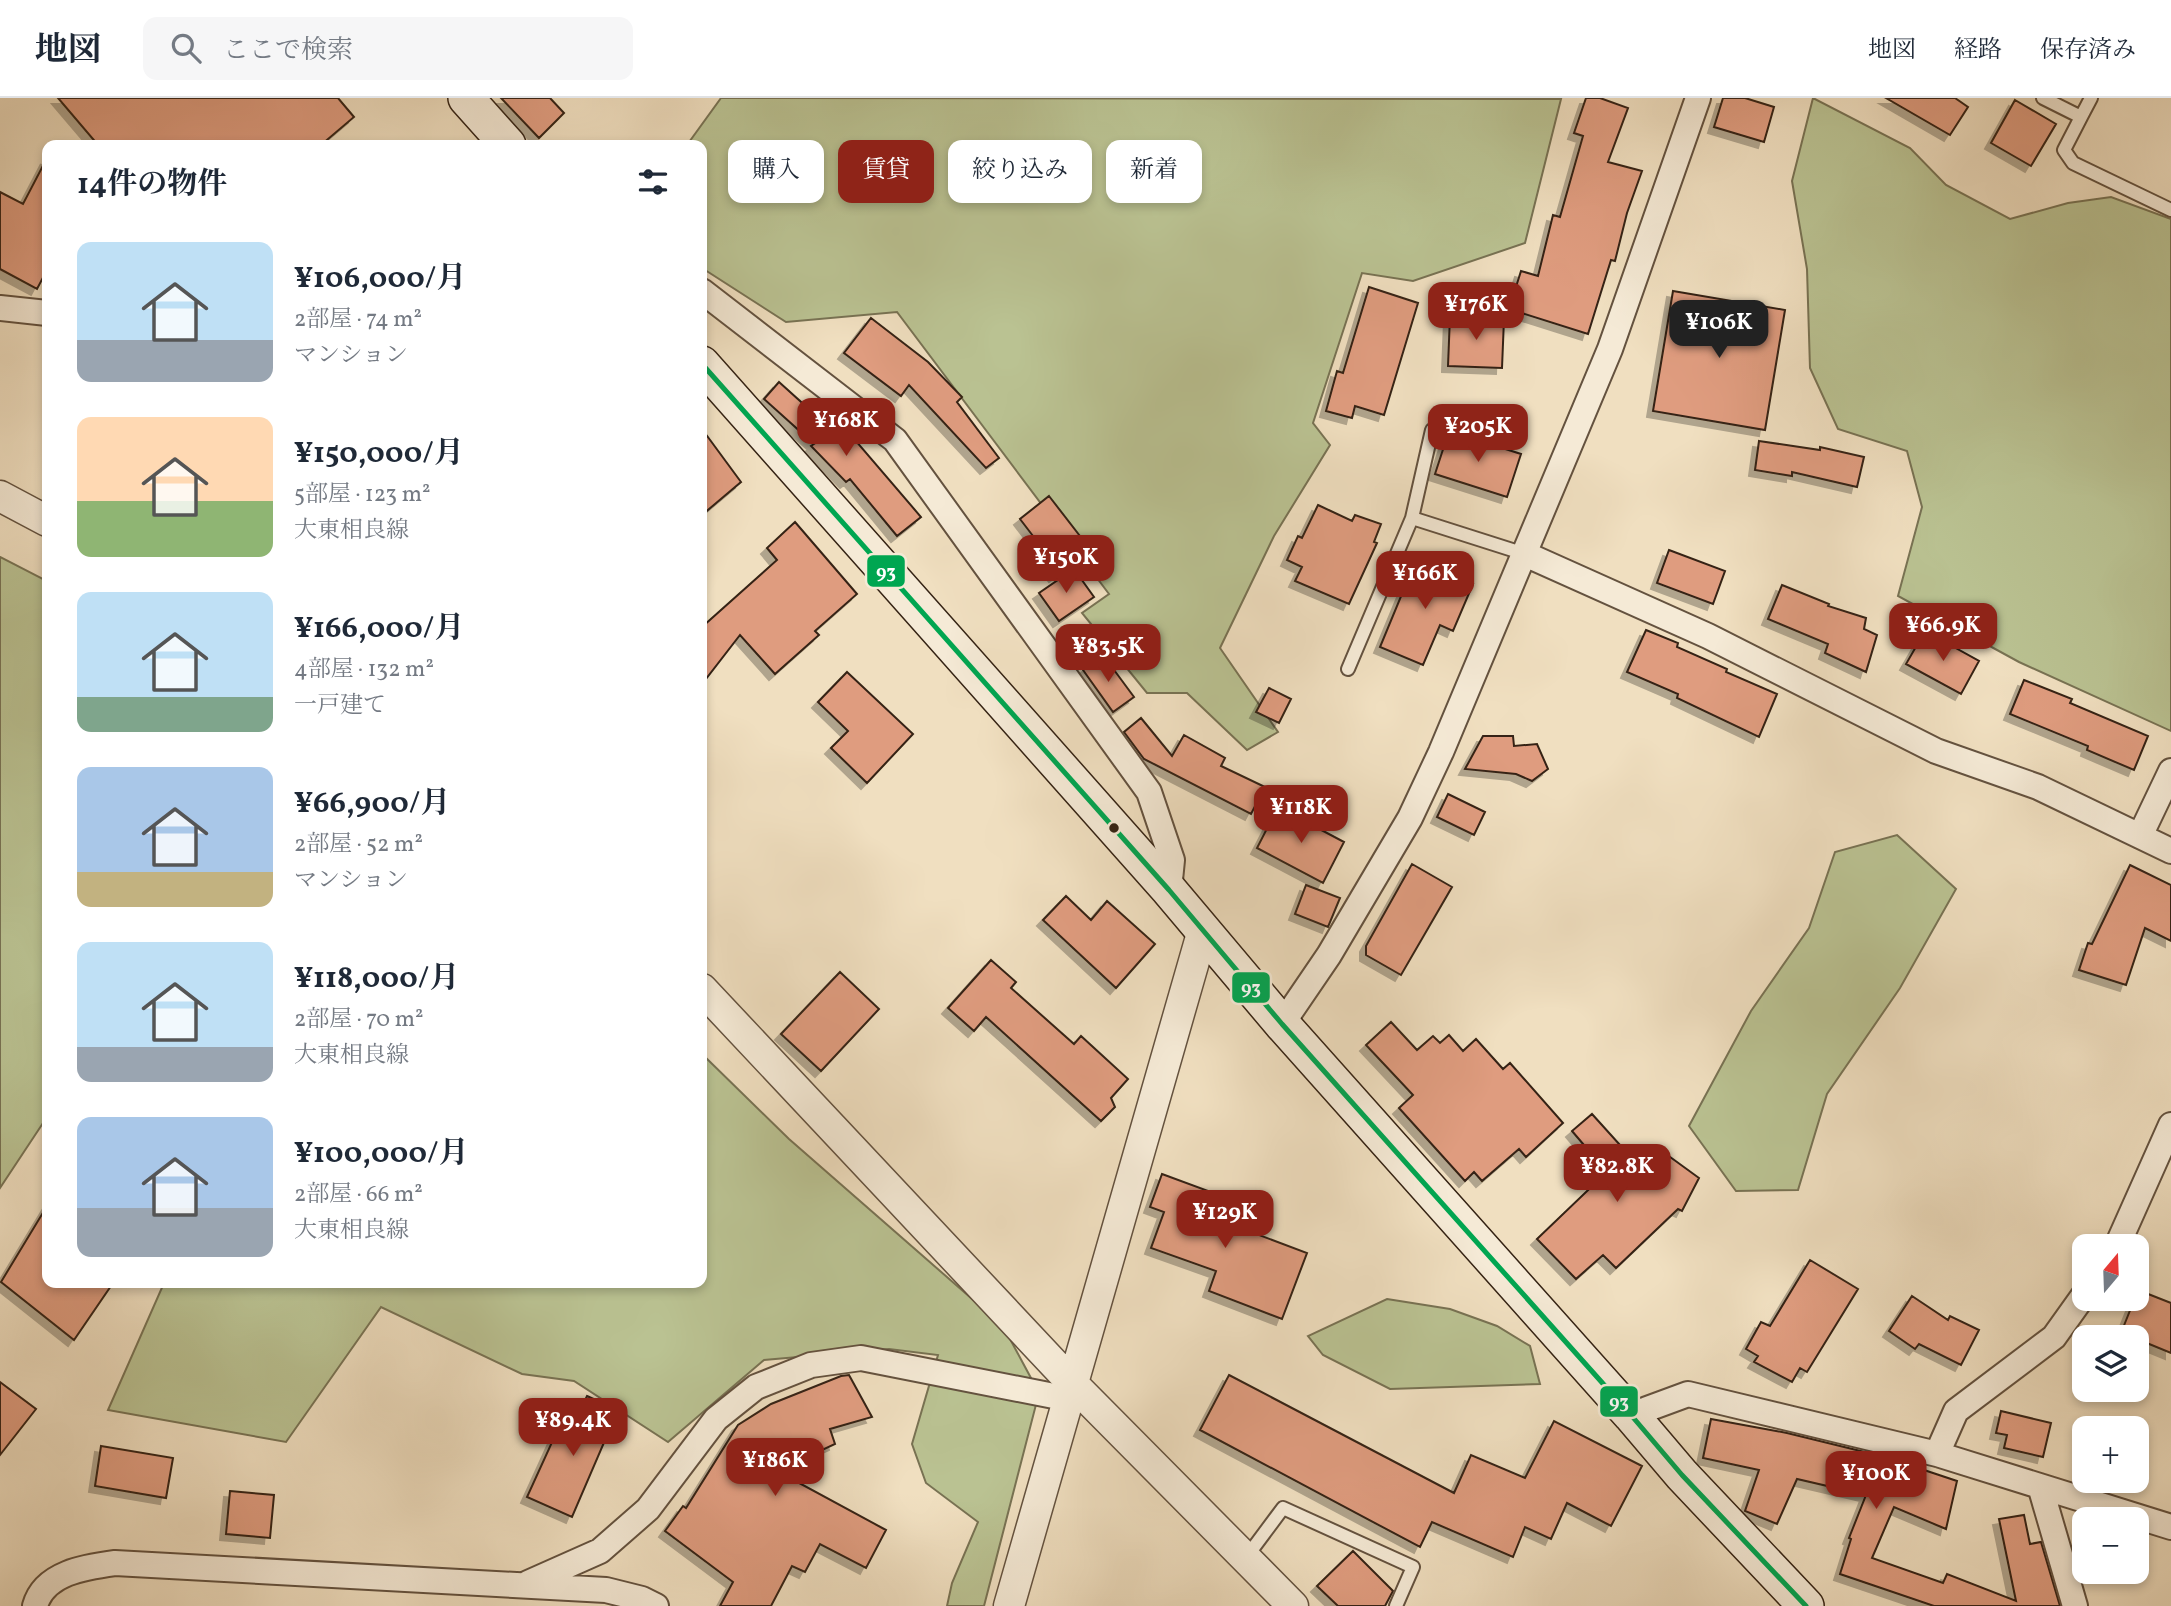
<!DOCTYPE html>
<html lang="ja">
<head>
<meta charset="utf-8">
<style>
	:root { --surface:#fff; --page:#f6f6f7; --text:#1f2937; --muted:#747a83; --line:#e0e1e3; --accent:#8f2418 }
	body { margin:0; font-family:Vollkorn,"Noto Serif JP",serif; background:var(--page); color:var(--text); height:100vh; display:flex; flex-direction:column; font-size:26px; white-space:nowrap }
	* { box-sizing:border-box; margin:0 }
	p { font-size:23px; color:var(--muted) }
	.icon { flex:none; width:38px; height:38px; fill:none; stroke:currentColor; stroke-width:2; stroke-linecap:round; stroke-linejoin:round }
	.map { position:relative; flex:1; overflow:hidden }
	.sheet { position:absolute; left:42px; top:42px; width:665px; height:1148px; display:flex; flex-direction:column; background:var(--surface); border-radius:14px; box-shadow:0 4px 10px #0003 }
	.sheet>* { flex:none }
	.guide { position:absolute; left:728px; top:42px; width:665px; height:63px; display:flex; gap:14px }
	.needle { width:46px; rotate:19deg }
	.controls { position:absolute; left:2072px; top:1136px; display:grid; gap:14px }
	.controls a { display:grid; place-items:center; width:77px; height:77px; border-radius:14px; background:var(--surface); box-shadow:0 4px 10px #0003; font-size:35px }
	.price { position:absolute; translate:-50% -60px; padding:0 16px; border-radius:14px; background:var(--accent); color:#fff; font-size:23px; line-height:46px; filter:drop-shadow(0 2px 4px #0008) }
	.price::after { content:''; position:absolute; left:50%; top:42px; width:21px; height:16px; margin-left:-10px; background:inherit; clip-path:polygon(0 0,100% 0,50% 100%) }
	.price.on { background:#222; color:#fff }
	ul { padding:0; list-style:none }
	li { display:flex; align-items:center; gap:21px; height:175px; padding:0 35px }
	li span { display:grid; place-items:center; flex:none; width:196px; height:140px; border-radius:14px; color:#555 }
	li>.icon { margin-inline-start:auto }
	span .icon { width:84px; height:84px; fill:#fffc; stroke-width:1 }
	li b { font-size:30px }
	h2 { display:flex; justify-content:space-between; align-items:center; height:84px; padding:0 35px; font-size:30px }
	.tag { padding:0 24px; border-radius:14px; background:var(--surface); box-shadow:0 4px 10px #0003; font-size:24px; line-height:63px }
	.tag.on { background:var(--accent); color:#fff }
	header { display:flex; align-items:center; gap:42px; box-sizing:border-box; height:98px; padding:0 35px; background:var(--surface); border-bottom:2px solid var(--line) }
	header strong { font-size:33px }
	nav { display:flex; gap:38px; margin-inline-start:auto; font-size:24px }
	.search { width:490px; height:63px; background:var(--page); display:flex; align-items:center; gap:18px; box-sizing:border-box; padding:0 24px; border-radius:14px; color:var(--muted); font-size:26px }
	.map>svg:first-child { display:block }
	.green { fill:#bac292; stroke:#787253; stroke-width:2 }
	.building { fill:#df9c7f; stroke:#352314; stroke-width:2; filter:url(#shadow) }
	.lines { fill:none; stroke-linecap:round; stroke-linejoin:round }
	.service-casing { stroke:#64523f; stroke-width:16 }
	.minor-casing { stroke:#64523f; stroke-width:28 }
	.tertiary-casing { stroke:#64523f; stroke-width:33 }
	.secondary-casing { stroke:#352314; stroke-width:38 }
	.service { stroke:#f5ead6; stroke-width:12 }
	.minor { stroke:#f5ead6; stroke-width:24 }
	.tertiary { stroke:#f5ead6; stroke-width:30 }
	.secondary { stroke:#f5ead6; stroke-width:35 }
	.bus-1-casing { stroke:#f5ead6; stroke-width:10 }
	.bus-1 { stroke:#00a651; stroke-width:5 }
	.bus-dot { fill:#352314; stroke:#f5ead6; stroke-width:2.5 }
	.line-badge { stroke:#f5ead6; stroke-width:2.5 }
	.badge-label { font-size:19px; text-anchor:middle; font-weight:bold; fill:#fff }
</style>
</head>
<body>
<header>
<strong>地図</strong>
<div class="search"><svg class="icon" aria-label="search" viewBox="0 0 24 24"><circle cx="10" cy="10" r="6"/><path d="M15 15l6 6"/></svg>ここで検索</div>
<nav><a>地図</a><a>経路</a><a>保存済み</a></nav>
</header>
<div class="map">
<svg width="2171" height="1508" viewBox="0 0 2171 1508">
	<defs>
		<filter id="shadow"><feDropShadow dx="-6" dy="6" stdDeviation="0" flood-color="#0004"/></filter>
	</defs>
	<rect width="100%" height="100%" fill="#f0dfc0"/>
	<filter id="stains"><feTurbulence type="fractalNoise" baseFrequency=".00286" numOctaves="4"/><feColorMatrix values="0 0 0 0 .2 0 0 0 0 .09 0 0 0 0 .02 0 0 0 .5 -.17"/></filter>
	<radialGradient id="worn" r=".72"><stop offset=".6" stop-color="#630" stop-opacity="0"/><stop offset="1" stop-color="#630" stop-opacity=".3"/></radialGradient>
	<path class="green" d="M721 0 1561 1 1525 145 1413 183 1362 175 1313 325 1330 347 1274 438 1220 550 1278 634 1247 652 1187 595H1147L1082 515 1109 496 897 214 786 224 702 170V47H687Z
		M1813 0 1910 50 1946 87 2010 121 2068 105 2111 99 2171 121V633L2019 564 1898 498 1922 409 1907 353 1838 331 1810 270 1807 171 1792 83Z
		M0 459 47 483V1019L0 1090Z
		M1897 737 1956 791 1900 890 1827 996 1798 1092 1736 1093 1689 1028 1751 913 1809 830 1835 754Z
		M702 956 789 1041 1003 1228 1039 1295 984 1508H947L952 1485 978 1424 926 1385 912 1346 938 1257 889 1251 764 1262 668 1344 574 1283 522 1276 381 1209 286 1344 108 1312 164 1185H702Z
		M1387 1201 1450 1211 1497 1228 1530 1248 1540 1286 1390 1291 1323 1257 1308 1238Z"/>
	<path class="building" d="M58 0H338L354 19 321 47H98Z
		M501 0H550L564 15 539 40Z
		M1586 0H1600L1628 10 1608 64 1642 73 1627 115 1615 163 1611 162 1588 236 1509 211 1521 173 1538 178 1553 117 1560 119 1583 38 1574 35Z
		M1723 0H1745L1774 9 1764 44 1714 29Z
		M1886 0H1955L1968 9 1950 37Z
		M2015 2 2056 26 2031 68 1991 45Z
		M47 60V172L37 191 0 171V94L23 106Z
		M1369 189 1418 205 1384 317 1355 308 1352 320 1326 313 1337 273 1343 275Z
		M1673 193 1785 212 1765 332 1653 313Z
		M1450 218 1504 221 1502 270 1448 268Z
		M871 220 928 264 962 299 957 304 999 360 986 370 909 287 901 298 844 255Z
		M779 284 809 311 814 306 835 326 838 322 921 419 897 438 850 381 846 384 811 348 814 346 764 301Z
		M702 331 741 384 702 417Z
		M1449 333 1521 356 1507 399 1435 376Z
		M1759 343 1820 352V349L1864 359 1857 389 1792 374V378L1755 372Z
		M1049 398 1090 451 1055 478 1029 445 1033 438 1020 421Z
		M1318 407 1352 423 1355 417 1381 426 1374 444 1377 445 1349 506 1295 483 1302 469 1287 462 1298 438 1302 440Z
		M795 424 857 496 815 533 819 537 775 576 740 537 702 586V529L777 462 767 450Z
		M1669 452 1725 473 1713 506 1657 485Z
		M1416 462 1473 486 1453 533 1440 527 1423 567 1380 549Z
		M1074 471 1094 499 1059 523 1039 495Z
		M1782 487 1829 506 1828 508 1866 520 1864 531 1877 537 1866 574 1825 555 1828 546 1768 521Z
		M1646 532 1678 545 1677 549 1727 571 1726 574 1777 596 1759 639 1677 600 1678 596 1627 574Z
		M1925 533 1979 563 1961 596 1906 566Z
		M1103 557 1134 599 1113 614 1083 572Z
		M847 574 913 636 867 685 831 650 848 633 818 604Z
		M2024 582 2072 601 2070 605 2148 638 2134 672 2087 652 2088 648 2010 616Z
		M1269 590 1291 601 1279 625 1256 614Z
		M1141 620 1172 658 1184 637 1225 660 1221 668 1265 689 1251 716 1144 661 1124 634Z
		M1483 638H1513L1514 648 1537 646 1548 671 1532 683 1516 676 1465 671Z
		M1448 696 1485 714 1474 737 1437 719Z
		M1278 709 1344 744 1323 785 1257 750Z
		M1412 766 1452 789 1401 877 1366 857V848Z
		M2130 767 2171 787V843L2145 830 2126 887 2079 872 2088 845 2092 846Z
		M1306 787 1340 800 1328 829 1295 816Z
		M1066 798 1091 822 1107 803 1155 846 1116 890 1043 822Z
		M991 862 1016 884 1011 890 1074 946 1081 938 1128 981 1111 1000 1115 1009 1101 1023 986 919 974 933 948 910Z
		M840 874 879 911 821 973 781 936Z
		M1391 924 1417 952 1433 938 1440 945 1449 937 1463 953 1476 941 1503 971 1510 965 1563 1025 1526 1059 1519 1051 1482 1083 1474 1074 1465 1083 1399 1010 1413 997 1366 947Z
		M1592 1016 1638 1067 1655 1048 1699 1080 1682 1113 1678 1111 1616 1170 1603 1157 1576 1181 1537 1141 1607 1074 1572 1033Z
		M1162 1076 1211 1094 1203 1116 1307 1155 1282 1221 1209 1193 1216 1173 1151 1150 1164 1114 1150 1109Z
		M47 1108V1185H113L74 1242 1 1184Z
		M1810 1162 1858 1191 1807 1274 1800 1270 1792 1284 1754 1264 1758 1258 1746 1251 1761 1224 1770 1228Z
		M2138 1192 2171 1205V1255L2137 1241V1239L2121 1235 2135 1200H2137Z
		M1912 1198 1948 1222 1950 1218 1979 1232 1961 1267 1919 1246 1915 1251 1889 1233Z
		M849 1277 872 1319 830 1331 835 1346 777 1373 886 1432 866 1470 820 1446 805 1474 792 1468 771 1508H720L733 1484 665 1433 683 1408 686 1410 738 1327 771 1306 841 1278Z
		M1229 1277 1454 1395 1471 1357 1525 1380 1554 1323 1642 1368 1611 1428 1567 1405 1551 1441 1525 1429 1513 1459 1432 1424 1420 1449 1200 1332Z
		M0 1284 36 1311 0 1357Z
		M587 1298 618 1312 572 1419 527 1399 558 1331 569 1336Z
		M2001 1313 2051 1325 2043 1359 2004 1350 2007 1337 1996 1335Z
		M1711 1321 1787 1335 1885 1359 1957 1383 1946 1431 1894 1409 1872 1460 1943 1485 1947 1476 2016 1503 1999 1421 2024 1417 2030 1446 2041 1444 2060 1508H1934L1840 1476 1851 1441 1849 1440 1866 1397 1797 1381 1777 1426 1745 1413 1759 1372 1703 1360Z
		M101 1348 173 1360 166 1400 95 1388Z
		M230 1393 274 1397 270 1440 226 1436Z
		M1353 1453 1393 1493 1385 1508H1338L1317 1488Z"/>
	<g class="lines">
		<defs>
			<path id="service" d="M2043 0 2081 19 2064 52 2073 65 2171 112
				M2081 19 2091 0
				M1412 420 1525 456
				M1348 571 1412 420 1432 332
				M1245 1461 1283 1410 1413 1469 1396 1508"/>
			<path id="minor" d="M702 193 895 342 1149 694 1172 762 1169 792
				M0 210 47 215
				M1525 456 1708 538 1936 653 2038 689 2171 753
				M2140 738 2171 673
				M1282 926 1329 857 1410 720 1441 654 1610 251 1698 0
				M2117 1148 2171 1027
				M1631 1317 1688 1296 1937 1356 2171 1429
				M1937 1356 1956 1313 2054 1239 2084 1197
				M2040 1388 2075 1508
				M528 1485 600 1453 648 1411 716 1321 756 1289 811 1267 861 1260 1069 1301
				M35 1508C44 1475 85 1469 115 1465L606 1492 642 1501 656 1508"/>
			<path id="tertiary" d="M0 398 47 423
				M702 891 1073 1286 1293 1508
				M1009 1508 1203 832"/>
			<path id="secondary" d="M466 0 508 47
				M702 266 1169 792 1282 926 1631 1317 1682 1377 1806 1508"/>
		</defs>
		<use href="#service" class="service-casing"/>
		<use href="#minor" class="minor-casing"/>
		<use href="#tertiary" class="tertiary-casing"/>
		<use href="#secondary" class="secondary-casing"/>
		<use href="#service" class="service"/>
		<use href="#minor" class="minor"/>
		<use href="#tertiary" class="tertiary"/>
		<use href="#secondary" class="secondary"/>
		<defs>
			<path id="bus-1" d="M702 266 1169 792 1282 926 1631 1317 1682 1377 1806 1508"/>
		</defs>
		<use href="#bus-1" class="bus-1-casing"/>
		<use href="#bus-1" class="bus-1"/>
	</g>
	<circle class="bus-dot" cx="1114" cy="730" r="6"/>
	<g class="line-badge">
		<rect x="866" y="456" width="40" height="34" rx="7" fill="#00a651"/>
		<rect x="1231" y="873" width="40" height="33" rx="7" fill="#00a651"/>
		<rect x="1599" y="1287" width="40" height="33" rx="7" fill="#00a651"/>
	</g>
	<g class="badge-label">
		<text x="886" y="480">93</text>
		<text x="1251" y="896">93</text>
		<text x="1619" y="1310">93</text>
	</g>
	<rect width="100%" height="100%" filter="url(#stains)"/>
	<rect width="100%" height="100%" fill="url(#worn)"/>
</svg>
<div class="controls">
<a><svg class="needle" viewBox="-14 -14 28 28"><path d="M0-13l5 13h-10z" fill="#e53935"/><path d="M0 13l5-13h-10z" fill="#747a83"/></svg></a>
<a><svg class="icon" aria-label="layers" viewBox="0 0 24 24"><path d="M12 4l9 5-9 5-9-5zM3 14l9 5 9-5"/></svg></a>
<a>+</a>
<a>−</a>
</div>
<b class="price" style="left:1476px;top:244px">¥176K</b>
<b class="price on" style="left:1719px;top:262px">¥106K</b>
<b class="price" style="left:846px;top:360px">¥168K</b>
<b class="price" style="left:1478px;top:366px">¥205K</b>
<b class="price" style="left:1066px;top:497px">¥150K</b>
<b class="price" style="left:1425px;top:513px">¥166K</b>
<b class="price" style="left:1943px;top:565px">¥66.9K</b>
<b class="price" style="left:1108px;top:586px">¥83.5K</b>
<b class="price" style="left:1301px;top:747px">¥118K</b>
<b class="price" style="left:1617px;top:1106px">¥82.8K</b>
<b class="price" style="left:1225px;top:1152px">¥129K</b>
<b class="price" style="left:573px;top:1360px">¥89.4K</b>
<b class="price" style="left:775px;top:1400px">¥186K</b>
<b class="price" style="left:1876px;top:1413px">¥100K</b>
<div class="guide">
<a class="tag">購入</a>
<a class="tag on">賃貸</a>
<a class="tag">絞り込み</a>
<a class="tag">新着</a>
</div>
<section class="sheet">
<h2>14件の物件<svg class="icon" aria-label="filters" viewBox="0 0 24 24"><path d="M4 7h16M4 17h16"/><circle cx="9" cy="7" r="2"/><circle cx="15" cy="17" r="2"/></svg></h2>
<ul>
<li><span style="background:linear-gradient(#bfe0f5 70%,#9aa5b1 0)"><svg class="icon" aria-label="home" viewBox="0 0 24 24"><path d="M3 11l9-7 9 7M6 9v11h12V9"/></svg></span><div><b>¥106,000/月</b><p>2部屋 · 74 m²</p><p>マンション</p></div></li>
<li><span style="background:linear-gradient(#ffd9b3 60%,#8fb573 0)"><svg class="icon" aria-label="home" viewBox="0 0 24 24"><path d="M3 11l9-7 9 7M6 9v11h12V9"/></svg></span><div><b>¥150,000/月</b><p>5部屋 · 123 m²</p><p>大東相良線</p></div></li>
<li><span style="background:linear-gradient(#bfe0f5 75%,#7fa58c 0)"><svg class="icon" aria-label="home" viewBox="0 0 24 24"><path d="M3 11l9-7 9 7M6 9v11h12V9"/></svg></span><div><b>¥166,000/月</b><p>4部屋 · 132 m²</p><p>一戸建て</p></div></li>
<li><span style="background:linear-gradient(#a9c7e8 75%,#c2b280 0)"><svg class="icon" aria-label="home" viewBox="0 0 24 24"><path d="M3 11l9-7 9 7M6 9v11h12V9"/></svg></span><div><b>¥66,900/月</b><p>2部屋 · 52 m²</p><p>マンション</p></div></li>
<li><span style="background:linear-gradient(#bfe0f5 75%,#9aa5b1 0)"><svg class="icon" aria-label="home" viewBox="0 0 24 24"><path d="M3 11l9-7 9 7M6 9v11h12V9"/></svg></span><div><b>¥118,000/月</b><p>2部屋 · 70 m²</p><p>大東相良線</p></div></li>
<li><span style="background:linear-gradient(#a9c7e8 65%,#9aa5b1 0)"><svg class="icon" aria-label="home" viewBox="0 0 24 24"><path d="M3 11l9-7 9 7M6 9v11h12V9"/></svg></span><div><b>¥100,000/月</b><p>2部屋 · 66 m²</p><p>大東相良線</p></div></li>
</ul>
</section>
</div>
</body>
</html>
